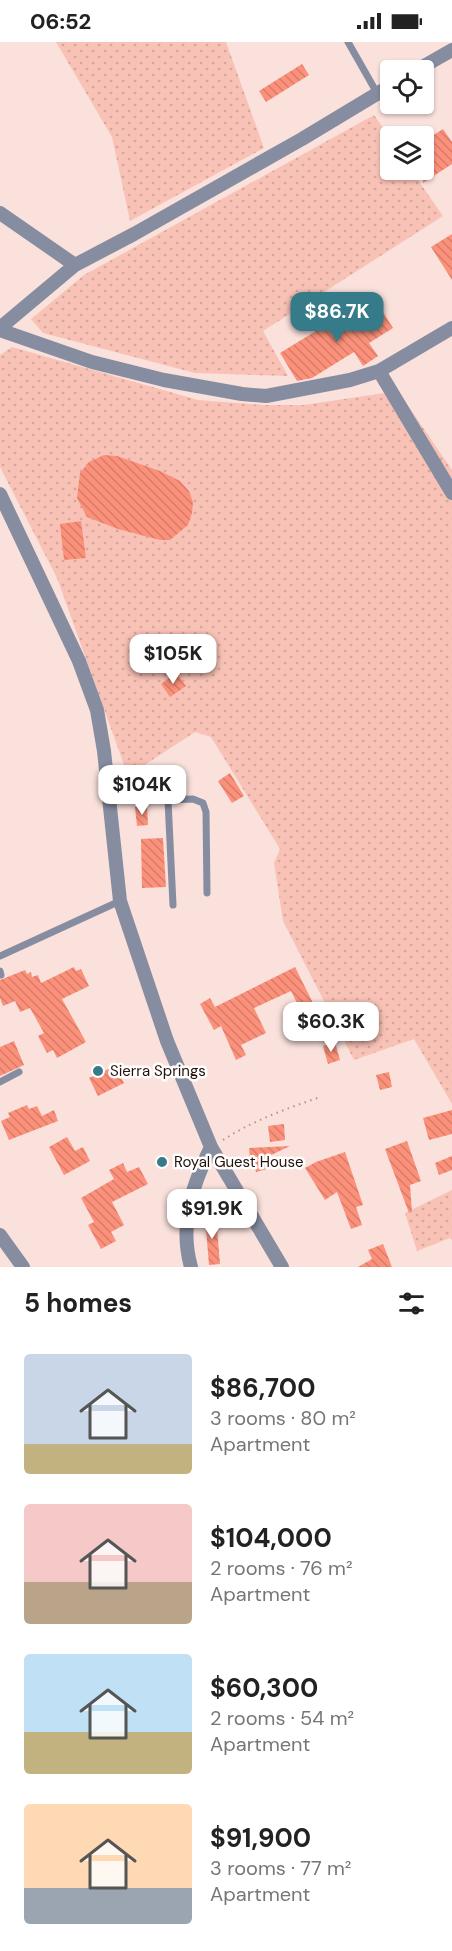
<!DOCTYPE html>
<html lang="en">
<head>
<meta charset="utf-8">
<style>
	:root { --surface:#fff; --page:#f6f6f6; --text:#222; --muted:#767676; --accent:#367b89 }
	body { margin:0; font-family:"DM Sans",sans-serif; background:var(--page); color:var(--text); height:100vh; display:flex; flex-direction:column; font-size:22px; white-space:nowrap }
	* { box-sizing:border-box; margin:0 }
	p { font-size:20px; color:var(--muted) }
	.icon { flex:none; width:33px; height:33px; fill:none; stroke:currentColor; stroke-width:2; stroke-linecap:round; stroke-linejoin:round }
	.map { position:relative; height:1225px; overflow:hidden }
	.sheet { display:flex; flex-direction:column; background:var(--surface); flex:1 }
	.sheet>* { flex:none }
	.fabs { position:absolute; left:380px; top:18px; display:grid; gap:12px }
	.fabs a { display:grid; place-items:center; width:54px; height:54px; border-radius:6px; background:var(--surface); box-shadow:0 2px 4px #0004; font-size:30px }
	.price { position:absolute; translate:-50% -51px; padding:0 14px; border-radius:12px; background:#fff; color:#222; font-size:20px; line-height:39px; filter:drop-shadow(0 2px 3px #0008) }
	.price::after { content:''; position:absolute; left:50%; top:36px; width:18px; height:14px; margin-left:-9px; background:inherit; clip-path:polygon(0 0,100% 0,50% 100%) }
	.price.selected { background:var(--accent); color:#fff }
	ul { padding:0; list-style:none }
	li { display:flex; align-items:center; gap:18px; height:150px; padding:0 24px }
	li span { display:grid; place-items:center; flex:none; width:168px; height:120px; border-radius:6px; color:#555 }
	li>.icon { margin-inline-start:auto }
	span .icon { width:72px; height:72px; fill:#fffc; stroke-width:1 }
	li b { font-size:26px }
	h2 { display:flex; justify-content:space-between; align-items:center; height:72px; padding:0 24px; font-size:26px }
	.status { display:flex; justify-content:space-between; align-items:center; height:42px; padding:0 30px; background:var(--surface); direction:ltr }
	.status svg { height:16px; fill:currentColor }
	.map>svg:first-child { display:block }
	.grass { fill:url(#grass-dots) }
	.building { fill:url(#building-back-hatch) }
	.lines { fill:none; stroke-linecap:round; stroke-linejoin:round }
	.path { stroke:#af9792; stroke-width:2; stroke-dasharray:1.5 4.5; stroke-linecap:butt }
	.lane { stroke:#878da1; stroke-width:7 }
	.street { stroke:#878da1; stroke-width:14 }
	.poi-dot { fill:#367b89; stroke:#fff; stroke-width:2 }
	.labels { text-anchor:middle; stroke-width:5; stroke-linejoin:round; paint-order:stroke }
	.poi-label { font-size:15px; fill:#26110d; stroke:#fff; text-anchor:start }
</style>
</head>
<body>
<div class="status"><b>06:52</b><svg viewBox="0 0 49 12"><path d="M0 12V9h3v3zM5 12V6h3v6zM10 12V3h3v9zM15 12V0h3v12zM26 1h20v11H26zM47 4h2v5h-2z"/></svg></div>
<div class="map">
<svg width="452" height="1225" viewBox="0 0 452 1225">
	<defs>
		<pattern id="grass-dots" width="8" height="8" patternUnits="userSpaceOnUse" patternTransform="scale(1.5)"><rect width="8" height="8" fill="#f9c2b6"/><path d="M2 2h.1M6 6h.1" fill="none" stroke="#d5a69b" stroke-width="1.8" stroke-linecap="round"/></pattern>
		<pattern id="building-back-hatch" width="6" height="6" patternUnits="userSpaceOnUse" patternTransform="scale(1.5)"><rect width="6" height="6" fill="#fc917b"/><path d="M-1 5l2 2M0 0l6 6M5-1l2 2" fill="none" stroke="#d87c69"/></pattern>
	</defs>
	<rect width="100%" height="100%" fill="#fae1dc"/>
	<path class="grass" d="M56 0H226L264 106 130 179 112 95Z
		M374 73 390 96V128H411L443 174 263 289 288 334 195 331 43 291 31 277 84 233Z
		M12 305 198 358 264 363H304L398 349 452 428V1062L414 997 354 1018 283 879 274 821 280 807 211 695 195 690 146 722 132 745 57 536 0 425V313Z
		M452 1148V1198L450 1196 417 1209 405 1171Z"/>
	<path class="building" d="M302 22 309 33 266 60 259 49Z
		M443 87 452 100V122L423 141V100Z
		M452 192V238L431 205Z
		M378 262 393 286 369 301 378 314 363 324 354 310 312 336 297 339 280 311 355 265 360 273Z
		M104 413 117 414 160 429 180 439 189 449 193 460 192 471 188 483 170 498H160L118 487 87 475 77 456 80 431 89 420Z
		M81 479 86 516 64 518 60 482Z
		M176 631 186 644 170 655 161 642Z
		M230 731 244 754 232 761 218 739Z
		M147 764 148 783 137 784 135 765Z
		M163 796 166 845 142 846 141 797Z
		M74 925 76 929 81 927 89 944 62 957 86 1000 57 1016 53 1008 47 1011 38 994 44 991 30 966 20 970 15 959 3 964 0 956V938L25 928 27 932 31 930 32 935 38 933 41 941Z
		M295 925 317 969 304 975 291 949 254 966 266 991 241 1003 246 1013 236 1018 221 984 214 988 200 962 210 956 215 965Z
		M14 999 24 1023 0 1034V1005Z
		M335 1000 340 1018 328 1022 323 1004Z
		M115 1024 124 1041 98 1054 89 1036Z
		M389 1030 392 1045 380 1048 376 1033Z
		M27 1063 29 1067 37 1064 42 1074 54 1068 58 1079 9 1098 1 1079 10 1075 8 1071Z
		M452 1068V1092L429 1098 423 1076Z
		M284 1082 285 1098 270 1100 268 1084Z
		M67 1095 75 1109 83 1105 90 1119 64 1133 49 1105Z
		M407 1099 421 1139 410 1143 412 1170 409 1171 385 1107Z
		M290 1104 265 1116 267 1127 256 1130 253 1117H250L249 1106Z
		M345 1110 363 1163 356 1165 362 1183 351 1187 337 1150 325 1158 305 1126 316 1120Z
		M452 1114V1128L439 1133 435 1121Z
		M123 1121 127 1130 139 1125 148 1142 112 1160 124 1183 111 1190 116 1199 101 1207 88 1183 94 1180 81 1156 114 1137 109 1128Z
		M216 1174 220 1222 209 1223 205 1175Z
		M383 1202 392 1225H358L372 1217 368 1208Z"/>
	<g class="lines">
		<path class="path" d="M223 1098C254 1078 286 1067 320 1055"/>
		<path class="lane" d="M348 0 377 51
			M108 751 131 750 168 758 193 757 203 761 206 770 207 851
			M168 758 173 863
			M0 914 120 859
			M0 929 1 933
			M0 1040 19 1030"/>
		<path class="street" d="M417 28 452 8
			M0 171 75 223
			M0 286 75 223 134 192 302 97 390 44
			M0 288 92 320 164 338 242 352 266 354 350 338 379 329 452 286
			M379 329 452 451
			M0 452 79 619 97 668 104 709 120 859 167 999 211 1105 282 1225
			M0 1193 23 1225
			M191 1225C179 1182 192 1144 211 1105"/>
	</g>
	<g class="poi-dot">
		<circle cx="98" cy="1029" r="6"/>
		<circle cx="162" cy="1120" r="6"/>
	</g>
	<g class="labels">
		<g class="poi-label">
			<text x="110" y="1034">Sierra Springs</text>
			<text x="174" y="1125">Royal Guest House</text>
		</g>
	</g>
</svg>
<div class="fabs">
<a><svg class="icon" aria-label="locate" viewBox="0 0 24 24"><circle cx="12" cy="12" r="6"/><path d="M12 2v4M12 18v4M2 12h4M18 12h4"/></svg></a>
<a><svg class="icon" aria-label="layers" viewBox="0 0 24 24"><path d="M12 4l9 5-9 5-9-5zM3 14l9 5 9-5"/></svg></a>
</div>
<b class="price selected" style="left:337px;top:301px">$86.7K</b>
<b class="price" style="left:173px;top:643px">$105K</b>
<b class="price" style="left:142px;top:774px">$104K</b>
<b class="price" style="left:331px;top:1011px">$60.3K</b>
<b class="price" style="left:212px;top:1198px">$91.9K</b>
</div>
<section class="sheet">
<h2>5 homes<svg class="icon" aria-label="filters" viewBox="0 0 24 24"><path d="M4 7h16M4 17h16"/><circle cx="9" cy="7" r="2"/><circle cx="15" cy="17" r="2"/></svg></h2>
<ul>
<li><span style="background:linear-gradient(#c9d6e8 75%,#c2b280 0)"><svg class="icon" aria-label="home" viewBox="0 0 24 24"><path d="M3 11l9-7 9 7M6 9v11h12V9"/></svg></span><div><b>$86,700</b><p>3 rooms · 80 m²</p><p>Apartment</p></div></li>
<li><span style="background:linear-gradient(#f6c9c9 65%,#b9a48a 0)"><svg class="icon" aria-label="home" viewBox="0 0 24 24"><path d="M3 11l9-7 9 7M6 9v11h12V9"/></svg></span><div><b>$104,000</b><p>2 rooms · 76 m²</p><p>Apartment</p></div></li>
<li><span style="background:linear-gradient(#bfe0f5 65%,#c2b280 0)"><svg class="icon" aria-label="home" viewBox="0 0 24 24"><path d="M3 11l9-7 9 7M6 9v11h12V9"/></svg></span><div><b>$60,300</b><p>2 rooms · 54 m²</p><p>Apartment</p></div></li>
<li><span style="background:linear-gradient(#ffd9b3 70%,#9aa5b1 0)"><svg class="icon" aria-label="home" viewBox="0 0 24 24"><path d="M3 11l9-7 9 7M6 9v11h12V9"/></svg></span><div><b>$91,900</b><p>3 rooms · 77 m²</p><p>Apartment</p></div></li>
</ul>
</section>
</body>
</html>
